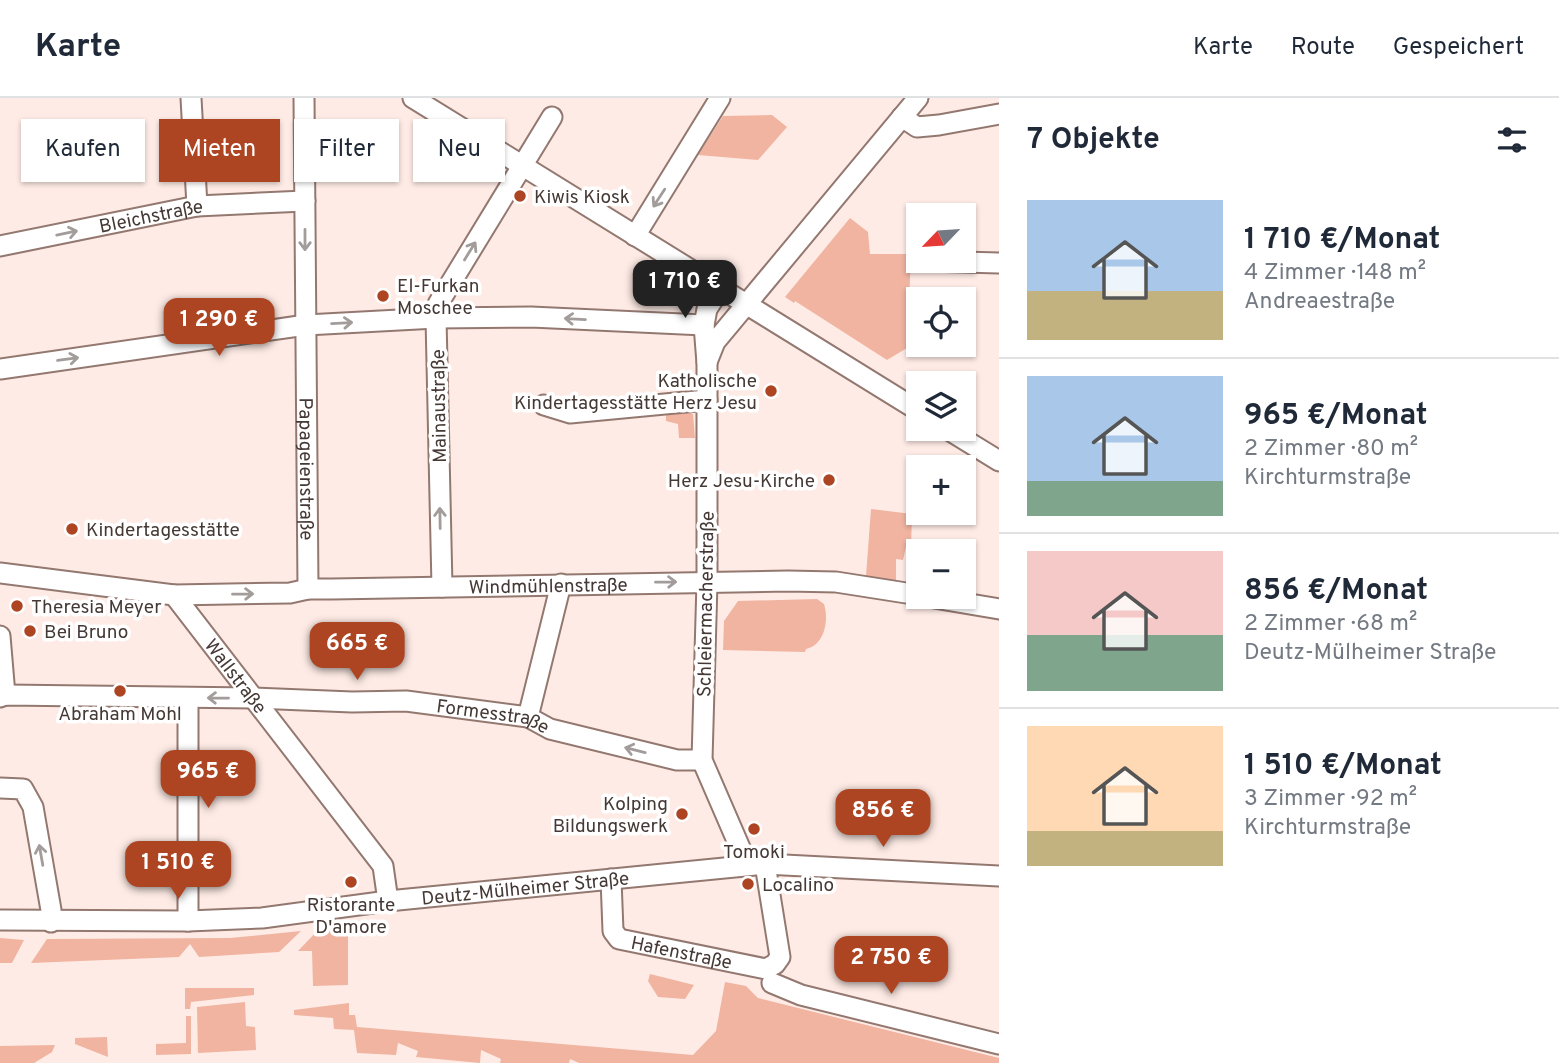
<!DOCTYPE html>
<html lang="de">
<head>
<meta charset="utf-8">
<style>
	:root { --surface:#fff; --page:#f2f2f3; --text:#1f2937; --muted:#747a83; --line:#e0e1e3; --accent:#ad4523 }
	body { margin:0; font-family:Overpass,sans-serif; background:var(--page); color:var(--text); height:100vh; display:flex; flex-direction:column; font-size:26px; white-space:nowrap }
	* { box-sizing:border-box; margin:0 }
	p { font-size:23px; color:var(--muted) }
	.icon { flex:none; width:38px; height:38px; fill:none; stroke:currentColor; stroke-width:2; stroke-linecap:round; stroke-linejoin:round }
	.map { position:relative; flex:1; overflow:hidden }
	.sheet { display:flex; flex-direction:column; background:var(--surface); width:560px }
	.sheet>* { flex:none }
	.hud { position:absolute; left:21px; top:21px; width:665px; height:63px; display:flex; gap:14px }
	.needle { width:46px; rotate:245deg }
	.controls { position:absolute; left:906px; top:105px; display:grid; gap:14px }
	.controls a { display:grid; place-items:center; width:70px; height:70px; border-radius:0px; background:var(--surface); box-shadow:0 2px 5px #0004; font-size:35px }
	.price { position:absolute; translate:-50% -60px; padding:0 16px; border-radius:14px; background:var(--accent); color:#fff; font-size:23px; line-height:46px; filter:drop-shadow(0 2px 4px #0008) }
	.price::after { content:''; position:absolute; left:50%; top:42px; width:21px; height:16px; margin-left:-10px; background:inherit; clip-path:polygon(0 0,100% 0,50% 100%) }
	.price.selected { background:#222; color:#fff }
	ul { padding:0; list-style:none }
	li { display:flex; align-items:center; gap:21px; height:175px; padding:0 28px }
	li+li { border-top:2px solid var(--line) }
	li span { display:grid; place-items:center; flex:none; width:196px; height:140px; border-radius:0px; color:#555 }
	li>.icon { margin-inline-start:auto }
	span .icon { width:84px; height:84px; fill:#fffc; stroke-width:1 }
	li b { font-size:30px }
	h2 { display:flex; justify-content:space-between; align-items:center; height:84px; padding:0 28px; font-size:30px }
	.tag { padding:0 24px; border-radius:0px; background:var(--surface); box-shadow:0 2px 5px #0004; font-size:24px; line-height:63px }
	.tag.selected { background:var(--accent); color:#fff }
	header { display:flex; align-items:center; gap:42px; box-sizing:border-box; height:98px; padding:0 35px; background:var(--surface); border-bottom:2px solid var(--line) }
	header strong { font-size:33px }
	nav { display:flex; gap:38px; margin-inline-start:auto; font-size:24px }
	main { display:flex; flex:1; min-height:0 }
	.map>svg:first-child { display:block }
	.green { fill:#f0b4a1 }
	.lines { fill:none; stroke-linecap:round; stroke-linejoin:round }
	.minor-casing { stroke:#937870; stroke-width:23 }
	.minor { stroke:#fff; stroke-width:19 }
	.oneway { stroke:#a29c9a }
	.poi-dot { fill:#ad4523; stroke:#fff; stroke-width:2.5 }
	.labels { text-anchor:middle; stroke-width:7; stroke-linejoin:round; paint-order:stroke }
	.poi-label { font-size:19px; fill:#453935; stroke:#fff; text-anchor:start }
	.street-label { font-size:19px; fill:#453935; stroke:#fff }
</style>
</head>
<body>
<header>
<strong>Karte</strong>
<nav><a>Karte</a><a>Route</a><a>Gespeichert</a></nav>
</header>
<main>
<div class="map">
<svg width="999" height="965" viewBox="0 0 999 965">
	<rect width="100%" height="100%" fill="#feebe5"/>
	<path class="green" d="M772 17 787 29 758 62 698 57 723 18Z
		M850 120 868 134 870 156H911L907 250 887 262 795 203 794 205 785 199Z
		M686 313 693 316 695 340H679L678 326 666 323V315Z
		M871 411 912 416 911 450 906 449 903 462 896 461V483L866 478Z
		M817 501 824 506C829 522 825 547 806 551L805 554 723 552 724 523 738 503Z
		M348 827V887L313 888 312 853H298L319 831Z
		M301 833 279 854 199 859 190 846 179 859 31 865 47 841 230 840Z
		M0 840 24 842 12 865H0Z
		M650 876 694 887 685 901 658 899 648 883Z
		M725 884 746 888 758 900 999 960V965H579L570 961 569 965H500L501 961 481 952 480 965 416 959 418 953 398 945 396 957 357 955 354 932 334 931 333 920 294 917V912L349 905V917H355L357 929 693 957 716 933Z
		M185 890H254V897L191 904 190 911H185Z
		M245 904 246 928 255 929 256 952 198 955 197 909Z
		M186 918H191V956L156 957V946L186 945Z
		M107 939 108 959 75 946V940Z
		M55 947 52 954 34 965H0V948Z"/>
	<g class="lines">
		<defs>
			<g id="minor">
				<path d="M191 0 197 108"/>
				<path id="s1" d="M304 0 308 491"/>
				<path d="M413 0 919 313"/>
				<path d="M902 19 917 29 939 27 999 16"/>
				<path d="M635 138 720 0"/>
				<path id="s2" d="M0 148 197 108 305 103"/>
				<path d="M926 163 999 165"/>
				<path d="M720 191 707 211 704 227 707 265V484L702 662 741 752 743 767"/>
				<path d="M707 264 715 244 918 0"/>
				<path d="M0 271 306 227 436 220 531 219 704 227"/>
				<path d="M544 307 570 315 707 302"/>
				<path d="M947 331 999 363"/>
				<path id="s3" d="M0 475 174 497 290 495 308 491H332L788 483 836 484 919 497"/>
				<path d="M442 489 436 220 438 206 552 19"/>
				<path id="s4" d="M174 497 383 768 388 803"/>
				<path d="M928 499 999 511"/>
				<path d="M0 538 5 597"/>
				<path id="s5" d="M0 599 5 597 253 600 352 604 406 603 528 619 550 631 677 662H702"/>
				<path d="M188 600V823"/>
				<path d="M528 619 561 486"/>
				<path d="M0 690 23 691 33 709 51 812V824"/>
				<path id="s6" d="M611 781 613 833 619 841 766 871 775 866 780 859 765 766"/>
				<path id="s7" d="M0 822 188 823 262 820 388 803 765 766 999 778"/>
				<path d="M772 885 801 897 999 946"/>
			</g>
		</defs>
		<use href="#minor" class="minor-casing"/>
		<use href="#minor" class="minor"/>
	</g>
	<defs><path id="oneway-shaft" d="M-6 0H5M1.5-3L5.5 0L1.5 3" fill="none" stroke-width="1.6" stroke-linecap="round" stroke-linejoin="round" transform="scale(1.75)"/></defs>
	<g class="oneway">
		<use href="#oneway-shaft" transform="translate(659 100) rotate(123)"/>
		<use href="#oneway-shaft" transform="translate(67 135) rotate(-12)"/>
		<use href="#oneway-shaft" transform="translate(305 142) rotate(90)"/>
		<use href="#oneway-shaft" transform="translate(470 153) rotate(-58)"/>
		<use href="#oneway-shaft" transform="translate(575 221) rotate(-177)"/>
		<use href="#oneway-shaft" transform="translate(342 225) rotate(-3)"/>
		<use href="#oneway-shaft" transform="translate(68 261) rotate(-8)"/>
		<use href="#oneway-shaft" transform="translate(440 420) rotate(-91)"/>
		<use href="#oneway-shaft" transform="translate(666 484) rotate(-1)"/>
		<use href="#oneway-shaft" transform="translate(243 496) rotate(-1)"/>
		<use href="#oneway-shaft" transform="translate(218 600) rotate(-179)"/>
		<use href="#oneway-shaft" transform="translate(635 652) rotate(-166)"/>
		<use href="#oneway-shaft" transform="translate(41 757) rotate(-100)"/>
	</g>
	<g class="poi-dot">
		<circle cx="520" cy="98" r="7"/>
		<circle cx="383" cy="198" r="7"/>
		<circle cx="771" cy="293" r="7"/>
		<circle cx="829" cy="382" r="7"/>
		<circle cx="72" cy="431" r="7"/>
		<circle cx="17" cy="508" r="7"/>
		<circle cx="30" cy="533" r="7"/>
		<circle cx="120" cy="593" r="7"/>
		<circle cx="682" cy="716" r="7"/>
		<circle cx="754" cy="731" r="7"/>
		<circle cx="351" cy="784" r="7"/>
		<circle cx="748" cy="786" r="7"/>
	</g>
	<g class="labels">
		<g class="poi-label">
			<text x="534" y="105">Kiwis Kiosk</text>
			<text x="397" y="194">El-Furkan<tspan x="397" dy="22">Moschee</tspan></text>
			<text x="757" y="289" text-anchor="end">Katholische<tspan x="757" dy="22">Kindertagesstätte Herz Jesu</tspan></text>
			<text x="815" y="389" text-anchor="end">Herz Jesu-Kirche</text>
			<text x="86" y="438">Kindertagesstätte</text>
			<text x="31" y="515">Theresia Meyer</text>
			<text x="44" y="540">Bei Bruno</text>
			<text x="120" y="622" text-anchor="middle">Abraham Mohl</text>
			<text x="668" y="712" text-anchor="end">Kolping<tspan x="668" dy="22">Bildungswerk</tspan></text>
			<text x="754" y="760" text-anchor="middle">Tomoki</text>
			<text x="762" y="793">Localino</text>
			<text x="351" y="813" text-anchor="middle">Ristorante<tspan x="351" dy="22">D'amore</tspan></text>
		</g>
		<g class="street-label">
			<text dy="7" stroke="none"><textPath href="#s2" startOffset="154">Bleichstraße</textPath></text>
			<text transform="translate(438 308) rotate(-91)" y="7">Mainaustraße</text>
			<text dy="7" stroke="none"><textPath href="#s1" startOffset="371">Papageienstraße</textPath></text>
			<text dy="7" stroke="none"><textPath href="#s3" startOffset="550">Windmühlenstraße</textPath></text>
			<text transform="translate(705 506) rotate(-89)" y="7">Schleiermacherstraße</text>
			<text dy="7" stroke="none"><textPath href="#s4" startOffset="102">Wallstraße</textPath></text>
			<text dy="7" stroke="none"><textPath href="#s5" startOffset="495">Formesstraße</textPath></text>
			<text dy="7" stroke="none"><textPath href="#s7" startOffset="527">Deutz-Mülheimer Straße</textPath></text>
			<text dy="7" stroke="none"><textPath href="#s6" startOffset="126">Hafenstraße</textPath></text>
		</g>
	</g>
</svg>
<div class="controls">
<a><svg class="needle" viewBox="-14 -14 28 28"><path d="M0-13l5 13h-10z" fill="#e53935"/><path d="M0 13l5-13h-10z" fill="#747a83"/></svg></a>
<a><svg class="icon" aria-label="locate" viewBox="0 0 24 24"><circle cx="12" cy="12" r="6"/><path d="M12 2v4M12 18v4M2 12h4M18 12h4"/></svg></a>
<a><svg class="icon" aria-label="layers" viewBox="0 0 24 24"><path d="M12 4l9 5-9 5-9-5zM3 14l9 5 9-5"/></svg></a>
<a>+</a>
<a>−</a>
</div>
<b class="price selected" style="left:685px;top:222px">1 710 €</b>
<b class="price" style="left:219px;top:260px">1 290 €</b>
<b class="price" style="left:357px;top:584px">665 €</b>
<b class="price" style="left:208px;top:712px">965 €</b>
<b class="price" style="left:883px;top:751px">856 €</b>
<b class="price" style="left:178px;top:803px">1 510 €</b>
<b class="price" style="left:891px;top:898px">2 750 €</b>
<div class="hud">
<a class="tag">Kaufen</a>
<a class="tag selected">Mieten</a>
<a class="tag">Filter</a>
<a class="tag">Neu</a>
</div>
</div>
<section class="sheet">
<h2>7 Objekte<svg class="icon" aria-label="filters" viewBox="0 0 24 24"><path d="M4 7h16M4 17h16"/><circle cx="9" cy="7" r="2"/><circle cx="15" cy="17" r="2"/></svg></h2>
<ul>
<li><span style="background:linear-gradient(#a9c7e8 65%,#c2b280 0)"><svg class="icon" aria-label="home" viewBox="0 0 24 24"><path d="M3 11l9-7 9 7M6 9v11h12V9"/></svg></span><div><b>1 710 €/Monat</b><p>4 Zimmer · 148 m²</p><p>Andreaestraße</p></div></li>
<li><span style="background:linear-gradient(#a9c7e8 75%,#7fa58c 0)"><svg class="icon" aria-label="home" viewBox="0 0 24 24"><path d="M3 11l9-7 9 7M6 9v11h12V9"/></svg></span><div><b>965 €/Monat</b><p>2 Zimmer · 80 m²</p><p>Kirchturmstraße</p></div></li>
<li><span style="background:linear-gradient(#f6c9c9 60%,#7fa58c 0)"><svg class="icon" aria-label="home" viewBox="0 0 24 24"><path d="M3 11l9-7 9 7M6 9v11h12V9"/></svg></span><div><b>856 €/Monat</b><p>2 Zimmer · 68 m²</p><p>Deutz-Mülheimer Straße</p></div></li>
<li><span style="background:linear-gradient(#ffd9b3 75%,#c2b280 0)"><svg class="icon" aria-label="home" viewBox="0 0 24 24"><path d="M3 11l9-7 9 7M6 9v11h12V9"/></svg></span><div><b>1 510 €/Monat</b><p>3 Zimmer · 92 m²</p><p>Kirchturmstraße</p></div></li>
</ul>
</section>
</main>
</body>
</html>
